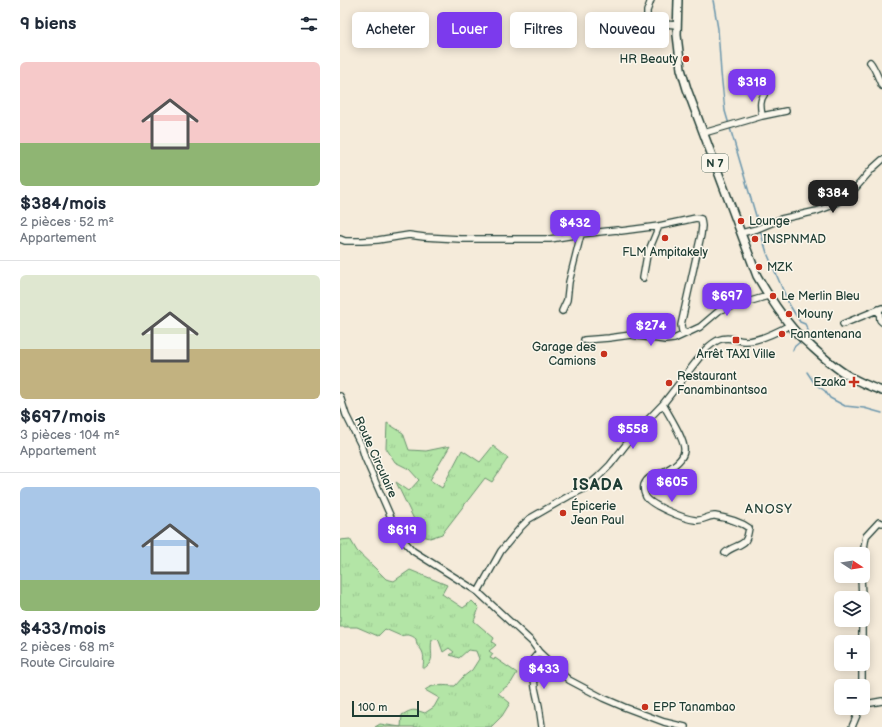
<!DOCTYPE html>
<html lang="fr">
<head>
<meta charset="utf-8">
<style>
	:root { --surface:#fff; --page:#f6f6f7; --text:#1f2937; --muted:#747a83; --line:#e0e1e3; --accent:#7c3aed }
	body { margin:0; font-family:"Balsamiq Sans",sans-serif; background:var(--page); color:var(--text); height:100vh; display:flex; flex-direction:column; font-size:15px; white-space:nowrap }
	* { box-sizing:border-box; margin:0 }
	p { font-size:13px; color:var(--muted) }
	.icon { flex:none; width:22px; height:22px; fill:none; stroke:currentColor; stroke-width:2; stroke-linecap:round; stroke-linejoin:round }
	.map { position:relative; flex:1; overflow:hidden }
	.sheet { display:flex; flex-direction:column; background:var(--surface); width:340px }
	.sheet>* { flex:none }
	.guide { position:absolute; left:12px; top:12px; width:380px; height:36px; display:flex; gap:8px }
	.needle { width:26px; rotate:102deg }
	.tools { position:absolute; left:494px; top:547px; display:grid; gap:8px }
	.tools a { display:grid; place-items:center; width:36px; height:36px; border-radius:6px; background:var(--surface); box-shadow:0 2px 10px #0003; font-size:20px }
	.scale { position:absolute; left:12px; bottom:10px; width:67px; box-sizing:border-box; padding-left:4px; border:2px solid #1f3d34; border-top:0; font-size:11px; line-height:14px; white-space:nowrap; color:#1f3d34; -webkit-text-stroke:3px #fbf7ec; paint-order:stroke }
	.price { position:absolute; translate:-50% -34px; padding:0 9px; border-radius:8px; background:var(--accent); color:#fff; font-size:13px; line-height:26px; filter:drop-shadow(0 1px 2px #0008) }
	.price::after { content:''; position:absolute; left:50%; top:24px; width:12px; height:9px; margin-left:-6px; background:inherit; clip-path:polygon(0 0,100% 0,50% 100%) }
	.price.on { background:#222; color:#fff }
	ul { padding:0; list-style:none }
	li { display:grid; align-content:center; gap:8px; height:212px; padding:0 20px }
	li+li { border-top:1px solid var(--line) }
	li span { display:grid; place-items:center; height:124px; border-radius:6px; color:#555 }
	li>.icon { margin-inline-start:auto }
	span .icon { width:72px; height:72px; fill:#fffc; stroke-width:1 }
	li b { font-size:17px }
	h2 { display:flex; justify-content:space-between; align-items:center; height:48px; padding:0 20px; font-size:17px }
	.pill { padding:0 14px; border-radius:6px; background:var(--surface); box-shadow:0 2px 10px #0003; font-size:14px; line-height:36px }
	.pill.on { background:var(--accent); color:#fff }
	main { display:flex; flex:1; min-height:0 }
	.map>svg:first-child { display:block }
	.grass { fill:url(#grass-tufts); stroke:#69916d }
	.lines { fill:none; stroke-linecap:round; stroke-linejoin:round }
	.stream { stroke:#6c97ad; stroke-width:1.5 }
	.minor-casing { stroke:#1f3d34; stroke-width:8 }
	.major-casing { stroke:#1f3d34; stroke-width:10 }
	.minor { stroke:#fbf7ec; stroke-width:5.5 }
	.major { stroke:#fbf7ec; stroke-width:7 }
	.poi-dot { fill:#c8321e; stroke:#fbf7ec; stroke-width:1.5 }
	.labels { text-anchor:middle; stroke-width:3; stroke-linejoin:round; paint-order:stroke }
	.shield { fill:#fbf7ec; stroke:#61756b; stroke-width:1 }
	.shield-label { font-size:11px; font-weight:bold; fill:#1f3d34 }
	.poi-label { font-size:12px; fill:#1f3d34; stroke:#fbf7ec; text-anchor:start }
	.street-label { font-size:12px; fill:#1f3d34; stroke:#fbf7ec }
	.neighbourhood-label { font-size:13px; letter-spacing:1px; fill:#1f3d34; stroke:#fbf7ec }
	.district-label { font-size:16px; font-weight:bold; letter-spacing:1px; fill:#1f3d34; stroke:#fbf7ec }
</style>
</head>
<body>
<main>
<section class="sheet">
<h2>9 biens<svg class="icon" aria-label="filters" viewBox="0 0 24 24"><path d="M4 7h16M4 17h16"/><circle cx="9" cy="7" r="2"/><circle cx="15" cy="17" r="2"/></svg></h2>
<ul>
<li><span style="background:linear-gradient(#f6c9c9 65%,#8fb573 0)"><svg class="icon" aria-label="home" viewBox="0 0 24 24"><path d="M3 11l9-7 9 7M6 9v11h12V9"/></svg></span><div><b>$384/mois</b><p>2 pièces · 52 m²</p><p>Appartement</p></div></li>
<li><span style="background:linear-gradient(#dfe7d0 60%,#c2b280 0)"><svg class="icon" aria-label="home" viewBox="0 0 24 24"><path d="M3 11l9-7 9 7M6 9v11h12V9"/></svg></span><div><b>$697/mois</b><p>3 pièces · 104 m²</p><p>Appartement</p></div></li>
<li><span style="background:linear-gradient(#a9c7e8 75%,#8fb573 0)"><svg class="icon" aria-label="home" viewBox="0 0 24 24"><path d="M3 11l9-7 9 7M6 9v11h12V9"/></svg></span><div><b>$433/mois</b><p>2 pièces · 68 m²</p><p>Route Circulaire</p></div></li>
</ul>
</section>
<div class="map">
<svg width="542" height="727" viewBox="0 0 542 727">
	<defs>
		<pattern id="grass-tufts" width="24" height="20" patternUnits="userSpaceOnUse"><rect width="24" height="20" fill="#b3e5a6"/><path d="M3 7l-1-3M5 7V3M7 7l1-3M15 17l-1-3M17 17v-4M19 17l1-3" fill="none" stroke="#9ac590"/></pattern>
	</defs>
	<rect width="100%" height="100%" fill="#f5ebda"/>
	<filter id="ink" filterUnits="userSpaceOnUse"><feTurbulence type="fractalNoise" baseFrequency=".025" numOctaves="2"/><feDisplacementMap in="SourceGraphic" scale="8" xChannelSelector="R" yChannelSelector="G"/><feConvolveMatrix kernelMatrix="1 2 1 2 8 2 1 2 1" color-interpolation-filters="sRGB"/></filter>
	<g filter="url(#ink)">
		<path class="grass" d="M47 423 63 433 69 450 86 451 110 446 90 480 102 488 122 450 140 462 153 446 168 458 152 482 145 478 102 534 90 538 82 536 56 482 69 491 79 480 69 469 55 462 46 448Z
			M10 539 17 551 35 568 46 579 54 581 70 570 107 585 102 594 123 608 132 601 139 608 134 621 154 638 152 642 156 645 149 651 153 654 150 658 154 660 155 658 177 673 171 683 158 693 170 703 162 716 151 727H35L40 724 61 727 62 715C72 709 73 709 85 713L94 707 99 698 85 690C94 683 105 686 115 686L123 677 132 670 139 659 136 651 128 650 119 658 110 655 114 652 109 648 103 652 99 641 97 639 92 640C89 654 97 660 83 669 83 663 85 657 82 651 78 644 77 649 76 639 72 635 67 634 61 636L45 629 38 636 17 627H0V540Z"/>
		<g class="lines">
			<path class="stream" d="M373 0 378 29 381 73 385 111 419 226
				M420 230 427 253 449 304 460 322 465 324 468 330V334L466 337
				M453 350 454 347 460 342
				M467 372 475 384 485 391 490 398 505 406 524 408 542 413"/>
			<defs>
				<path id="minor" d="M311 0 307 11V19L311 23 337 25
					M530 62C534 66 539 80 542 86
					M422 116C421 109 419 101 424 95
					M364 133 422 116 446 111
					M401 233 417 229 441 219 477 211 488 207 503 199 513 191 532 169 542 160
					M0 239 5 241H22L38 240 69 235 84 237 120 239H210L241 234 277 230 281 231 319 226 356 218 361 219 362 226 361 235 341 325 342 331 347 333
					M303 278 307 255 319 226
					M539 309 540 320 542 322
					M222 311 227 300 229 282 241 234
					M503 324 542 308
					M244 340 269 338 291 335 325 340 334 339 360 327 380 310 428 296
					M0 396 6 415 21 445 25 458 53 522 64 541 73 551 138 592 192 642 199 652 221 673 229 680 263 698 284 707 324 722 345 727
					M323 404C328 414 346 441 344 451 343 461 329 469 321 473 313 476 307 477 304 485 303 489 304 493 306 497 311 505 344 519 355 520 362 522 368 515 375 516 387 518 399 521 409 528 408 532 408 537 405 541 401 546 391 547 385 553
					M523 554 526 536 539 522 542 523
					M521 576 522 598
					M138 592 161 551 181 527 189 519 229 496 244 489 258 477 270 465 295 433 323 404 366 349C375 341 381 336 394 339 398 340 402 341 406 341 418 341 439 331 450 325
					M522 620V642
					M199 652 193 659V669L195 688 199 706 202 727
					M522 686V664
					M523 703H531L542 701
					M512 727 520 708"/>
				<path id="major" d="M338 0 337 35 341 69 347 89 417 276C428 295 440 314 455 331 460 337 467 342 473 348 484 358 495 368 509 376 519 382 531 387 542 391"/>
			</defs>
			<use href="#minor" class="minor-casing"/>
			<use href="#major" class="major-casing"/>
			<use href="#minor" class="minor"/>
			<use href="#major" class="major"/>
		</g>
	</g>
	<g class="poi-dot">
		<circle cx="346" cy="59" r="4"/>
		<circle cx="401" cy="221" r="4"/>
		<circle cx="325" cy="238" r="4"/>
		<circle cx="415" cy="239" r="4"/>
		<circle cx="419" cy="267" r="4"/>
		<circle cx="433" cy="296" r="4"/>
		<circle cx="449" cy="314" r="4"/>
		<circle cx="442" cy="334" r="4"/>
		<rect x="392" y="336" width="8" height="8" rx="2"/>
		<circle cx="264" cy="354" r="4"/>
		<path d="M512 376h4v4h4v4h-4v4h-4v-4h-4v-4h4z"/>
		<circle cx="329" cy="383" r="4"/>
		<circle cx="223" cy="513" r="4"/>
		<circle cx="305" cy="707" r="4"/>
	</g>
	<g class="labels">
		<rect class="shield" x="362" y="154" width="26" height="18" rx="3"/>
		<g class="shield-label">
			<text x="375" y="167">N 7</text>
		</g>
		<g class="poi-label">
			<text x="338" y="63" text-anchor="end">HR Beauty</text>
			<text x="409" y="225">Lounge</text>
			<text x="423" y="243">INSPNMAD</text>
			<text x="325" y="256" text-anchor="middle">FLM Ampitakely</text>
			<text x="427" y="271">MZK</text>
			<text x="441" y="300">Le Merlin Bleu</text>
			<text x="457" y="318">Mouny</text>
			<text x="450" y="338">Fanantenana</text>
			<text x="256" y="351" text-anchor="end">Garage des<tspan x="256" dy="14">Camions</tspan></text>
			<text x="396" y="358" text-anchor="middle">Arrêt TAXI Ville</text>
			<text x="337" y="380">Restaurant<tspan x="337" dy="14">Fanambinantsoa</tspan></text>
			<text x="506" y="386" text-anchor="end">Ezaka</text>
			<text x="231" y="510">Épicerie<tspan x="231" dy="14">Jean Paul</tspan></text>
			<text x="313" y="711">EPP Tanambao</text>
		</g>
		<g class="street-label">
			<text transform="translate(36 457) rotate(66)" y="4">Route Circulaire</text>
		</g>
		<g class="neighbourhood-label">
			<text x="429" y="513">ANOSY</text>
		</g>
		<g class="district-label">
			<text x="258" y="490">ISADA</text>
		</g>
	</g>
</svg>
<div class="tools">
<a><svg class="needle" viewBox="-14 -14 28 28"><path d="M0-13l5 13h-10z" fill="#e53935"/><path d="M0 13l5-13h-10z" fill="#747a83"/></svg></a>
<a><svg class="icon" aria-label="layers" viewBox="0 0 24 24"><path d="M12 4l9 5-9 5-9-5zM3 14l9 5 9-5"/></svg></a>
<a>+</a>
<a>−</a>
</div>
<div class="scale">100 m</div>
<b class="price" style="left:412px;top:103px">$318</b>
<b class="price on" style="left:493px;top:214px">$384</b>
<b class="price" style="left:235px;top:244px">$432</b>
<b class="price" style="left:387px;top:317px">$697</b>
<b class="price" style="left:311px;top:347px">$274</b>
<b class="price" style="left:293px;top:450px">$558</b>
<b class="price" style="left:332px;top:503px">$605</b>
<b class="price" style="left:62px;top:551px">$619</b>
<b class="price" style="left:204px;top:690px">$433</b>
<div class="guide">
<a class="pill">Acheter</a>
<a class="pill on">Louer</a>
<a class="pill">Filtres</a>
<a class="pill">Nouveau</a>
</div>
</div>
</main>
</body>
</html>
